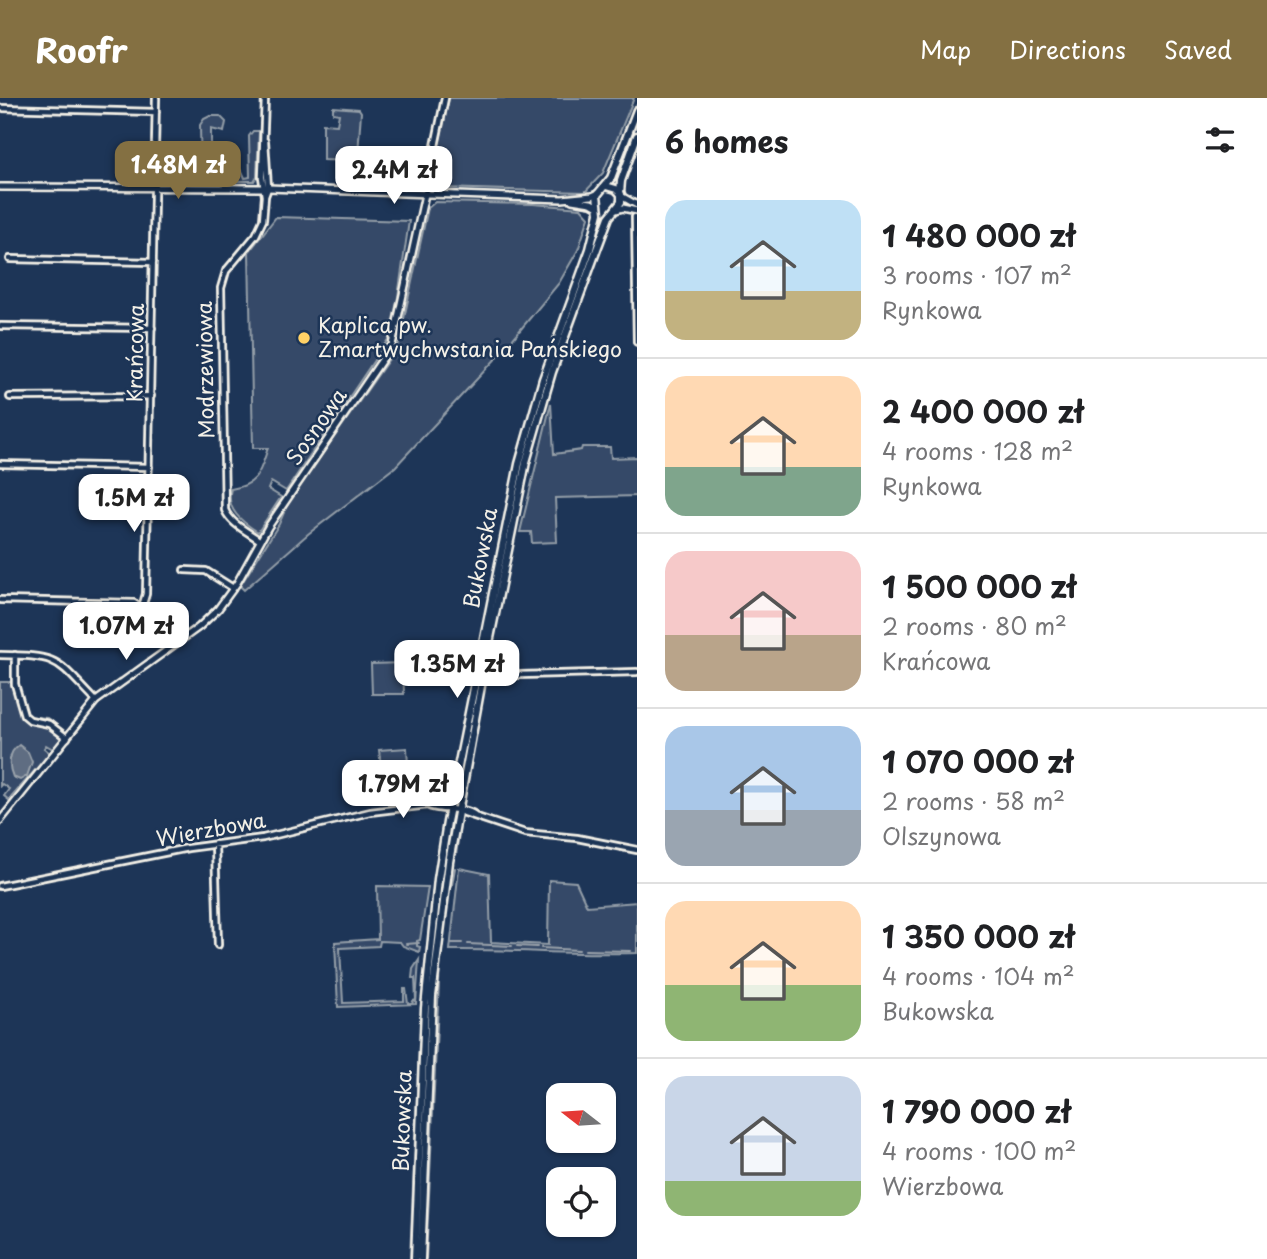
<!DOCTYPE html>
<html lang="en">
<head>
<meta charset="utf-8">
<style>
	:root { --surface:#fff; --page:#f2f2f2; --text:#202124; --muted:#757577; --line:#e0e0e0; --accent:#847042 }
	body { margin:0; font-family:"Playpen Sans",sans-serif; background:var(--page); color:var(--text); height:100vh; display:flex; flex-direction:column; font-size:26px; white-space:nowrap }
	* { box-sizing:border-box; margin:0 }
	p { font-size:23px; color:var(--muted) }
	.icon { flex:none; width:38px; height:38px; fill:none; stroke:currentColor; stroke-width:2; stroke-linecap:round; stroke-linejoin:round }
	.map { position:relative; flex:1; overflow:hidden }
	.panel { display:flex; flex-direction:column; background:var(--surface); width:630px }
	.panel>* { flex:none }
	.needle { width:46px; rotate:287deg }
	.buttons { position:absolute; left:546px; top:985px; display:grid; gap:14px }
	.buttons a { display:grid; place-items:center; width:70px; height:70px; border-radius:14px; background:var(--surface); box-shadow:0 2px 5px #0004; font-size:35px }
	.price { position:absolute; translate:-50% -60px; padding:0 16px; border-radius:14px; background:#fff; color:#222; font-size:23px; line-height:46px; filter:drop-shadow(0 2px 4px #0008) }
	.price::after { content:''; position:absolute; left:50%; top:42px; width:21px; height:16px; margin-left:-10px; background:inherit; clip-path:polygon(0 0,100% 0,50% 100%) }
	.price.active { background:var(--accent); color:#fff }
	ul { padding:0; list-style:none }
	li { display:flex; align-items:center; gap:21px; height:175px; padding:0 28px }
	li+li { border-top:2px solid var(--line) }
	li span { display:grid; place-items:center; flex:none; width:196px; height:140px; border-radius:21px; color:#555 }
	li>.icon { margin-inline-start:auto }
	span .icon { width:84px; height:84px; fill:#fffc; stroke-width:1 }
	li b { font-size:30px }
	h2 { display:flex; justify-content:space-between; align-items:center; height:84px; padding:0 28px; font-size:30px }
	header { display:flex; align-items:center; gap:42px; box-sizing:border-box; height:98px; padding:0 35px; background:var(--accent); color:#fff }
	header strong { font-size:33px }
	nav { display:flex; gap:38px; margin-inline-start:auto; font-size:24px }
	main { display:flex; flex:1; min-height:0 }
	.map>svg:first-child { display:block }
	.green { fill:#354a67; stroke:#949ea8; stroke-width:2 }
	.water { fill:#5e6d82; stroke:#9aa2ab; stroke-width:2 }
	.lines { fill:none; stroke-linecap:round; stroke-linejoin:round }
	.stream { stroke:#9aa2ab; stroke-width:2 }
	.minor-casing { stroke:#f4f1e8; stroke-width:10 }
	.tertiary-casing { stroke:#f4f1e8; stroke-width:10 }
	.secondary-casing { stroke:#f4f1e8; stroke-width:11 }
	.minor { stroke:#1d3557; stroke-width:4.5 }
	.tertiary { stroke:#1d3557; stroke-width:5 }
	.secondary { stroke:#1d3557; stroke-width:6 }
	.poi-dot { fill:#ffd166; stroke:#1d3557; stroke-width:2.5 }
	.labels { text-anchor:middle; stroke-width:5; stroke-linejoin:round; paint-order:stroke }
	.poi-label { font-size:21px; fill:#f4f1e8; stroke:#1d3557; text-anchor:start }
	.street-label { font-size:21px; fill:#f4f1e8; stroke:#1d3557 }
</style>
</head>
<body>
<header>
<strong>Roofr</strong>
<nav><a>Map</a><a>Directions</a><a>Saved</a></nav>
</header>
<main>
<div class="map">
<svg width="637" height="1161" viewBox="0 0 637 1161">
	<rect width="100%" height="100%" fill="#1d3557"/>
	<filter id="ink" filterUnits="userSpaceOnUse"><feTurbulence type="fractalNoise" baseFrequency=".0143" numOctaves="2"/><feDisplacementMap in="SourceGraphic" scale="14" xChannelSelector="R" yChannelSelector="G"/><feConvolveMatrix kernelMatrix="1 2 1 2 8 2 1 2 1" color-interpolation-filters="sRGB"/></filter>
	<g filter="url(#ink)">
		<path class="green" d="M449 0H634L603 75 585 94 440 90 431 84Z
			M333 9 359 11 361 14 358 56 353 63 323 62V26L337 27 339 16 333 15Z
			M210 18H220L226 24 224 34 211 31V60L225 61V65L242 73 245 80 250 79 249 38 253 33H259L257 78 254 83H207L201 79 200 27 204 21Z
			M435 104 533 106 581 110 589 119 578 152 559 185 502 254 395 369 308 436 244 492 240 488 279 426 288 405 398 248 428 110Z
			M276 119 409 123 398 199 389 240 286 393 271 384 268 391 281 399 258 434C242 424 225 411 231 391 259 387 260 373 268 350H253L249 154Z
			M551 305 554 356 581 352 582 349H610L611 360 637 359V398L555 400 557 444 532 445 531 434H520Z
			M403 565 404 596H372L371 566Z
			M0 584H12L23 618 47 620 66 635 53 651 46 647 44 650 50 655 9 702 4 698 9 691 2 686 0 688Z
			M407 650 410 703 400 689 383 686 379 679 381 668 379 652Z
			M459 770 489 776 491 844 548 847 549 782 576 784 587 808 637 804V855C575 857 512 851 450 852Z
			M377 788 428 789 420 842 417 843V848L420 849 419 854 403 848 400 844 380 843 379 848 340 850 343 905 404 903V891H406L408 906H412L413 903 416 902 415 880H412L413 871 419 862 416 906 338 909 335 844 378 841Z"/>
		<path class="water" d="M19 647 28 654 32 664 27 678 20 682 13 679C8 668 8 654 19 647Z"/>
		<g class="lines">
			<path class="stream" d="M456 757 460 728
				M452 787 455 770
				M452 845H462
				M406 846 419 845
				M468 846 512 848
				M517 848 537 849
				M541 850 579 852
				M585 852 630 853
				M410 1161 419 946
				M426 1161 440 863"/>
			<defs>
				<path id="minor" d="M0 10 156 14
					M425 96 445 0
					M265 98 268 90 265 43
					M637 120 635 119 637 244
					M10 161 153 164
					M0 228 152 230
					M10 299 151 298
					M0 366 149 369
					M259 442C247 433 231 426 225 412L221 190 226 173 256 137 263 122 265 98 262 79 265 0
					M184 472 206 473 233 490
					M0 502 134 505 147 514 173 547
					M142 509 146 496 156 0
					M0 557C62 558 55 561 96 603
					M15 557V586L24 617 30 622 49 626 67 640
					M483 578 637 574
					M427 707C442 715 462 707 475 717
					M459 713 525 735 577 740 637 752
					M215 746 218 847
					M0 788 188 750 263 740 370 714 436 706H445L450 711"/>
				<path id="tertiary" d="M0 89 268 90 562 101 592 98 599 95
					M621 98 637 107
					M572 102 591 105 598 109
					M616 112 623 110 637 113
					M0 723 96 603 199 529 218 511 237 485 268 429 392 247 425 96"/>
				<path id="secondary" d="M620 95 621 83 637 38
					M415 1161 425 910 438 781 447 724 519 366 543 281 590 151 599 115 597 97 611 80 637 12
					M421 1161 432 898 449 764 487 555 526 364 552 274 597 151 609 119 621 104V96L616 91 606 88"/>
			</defs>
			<use href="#minor" class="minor-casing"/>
			<use href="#tertiary" class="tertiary-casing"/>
			<use href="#secondary" class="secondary-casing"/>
			<use href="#minor" class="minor"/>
			<use href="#tertiary" class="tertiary"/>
			<use href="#secondary" class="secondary"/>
		</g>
	</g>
	<circle class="poi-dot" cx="304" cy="240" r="7"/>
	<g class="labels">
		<g class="poi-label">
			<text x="318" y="235">Kaplica pw.<tspan x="318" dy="24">Zmartwychwstania Pańskiego</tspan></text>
		</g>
		<g class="street-label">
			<text transform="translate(136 255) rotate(-89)" y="7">Krańcowa</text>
			<text transform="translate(206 272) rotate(-91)" y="7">Modrzewiowa</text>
			<text transform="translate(317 329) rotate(-55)" y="7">Sosnowa</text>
			<text transform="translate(481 460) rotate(-79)" y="7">Bukowska</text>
			<text transform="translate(211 732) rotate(-10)" y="7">Wierzbowa</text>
			<text transform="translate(403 1023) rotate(-88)" y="7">Bukowska</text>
		</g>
	</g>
</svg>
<div class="buttons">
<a><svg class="needle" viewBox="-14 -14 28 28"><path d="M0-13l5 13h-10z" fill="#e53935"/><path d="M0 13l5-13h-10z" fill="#757577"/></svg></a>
<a><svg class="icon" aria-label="locate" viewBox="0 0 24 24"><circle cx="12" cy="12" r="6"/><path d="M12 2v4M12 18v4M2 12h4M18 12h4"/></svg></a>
</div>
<b class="price active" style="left:178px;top:103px">1.48M zł</b>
<b class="price" style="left:394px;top:108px">2.4M zł</b>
<b class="price" style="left:134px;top:436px">1.5M zł</b>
<b class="price" style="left:126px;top:564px">1.07M zł</b>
<b class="price" style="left:457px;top:602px">1.35M zł</b>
<b class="price" style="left:403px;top:722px">1.79M zł</b>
</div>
<section class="panel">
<h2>6 homes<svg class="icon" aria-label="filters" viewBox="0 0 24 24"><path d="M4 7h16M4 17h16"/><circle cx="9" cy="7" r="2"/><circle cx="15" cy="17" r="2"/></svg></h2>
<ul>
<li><span style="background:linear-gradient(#bfe0f5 65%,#c2b280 0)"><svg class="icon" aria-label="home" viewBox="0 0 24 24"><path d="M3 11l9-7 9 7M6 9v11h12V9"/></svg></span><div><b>1 480 000 zł</b><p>3 rooms · 107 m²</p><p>Rynkowa</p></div></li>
<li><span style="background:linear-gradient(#ffd9b3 65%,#7fa58c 0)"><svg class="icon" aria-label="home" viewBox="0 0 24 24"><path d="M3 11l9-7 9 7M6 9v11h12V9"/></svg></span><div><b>2 400 000 zł</b><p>4 rooms · 128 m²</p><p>Rynkowa</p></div></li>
<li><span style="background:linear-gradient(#f6c9c9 60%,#b9a48a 0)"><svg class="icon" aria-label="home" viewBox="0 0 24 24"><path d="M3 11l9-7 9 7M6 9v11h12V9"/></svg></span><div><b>1 500 000 zł</b><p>2 rooms · 80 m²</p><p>Krańcowa</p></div></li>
<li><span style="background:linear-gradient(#a9c7e8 60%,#9aa5b1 0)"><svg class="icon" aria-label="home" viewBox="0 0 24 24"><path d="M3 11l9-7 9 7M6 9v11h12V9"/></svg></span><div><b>1 070 000 zł</b><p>2 rooms · 58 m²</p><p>Olszynowa</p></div></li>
<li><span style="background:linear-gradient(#ffd9b3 60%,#8fb573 0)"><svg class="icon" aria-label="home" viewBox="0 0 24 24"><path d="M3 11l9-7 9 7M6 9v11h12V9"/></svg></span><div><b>1 350 000 zł</b><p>4 rooms · 104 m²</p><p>Bukowska</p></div></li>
<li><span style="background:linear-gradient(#c9d6e8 75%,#8fb573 0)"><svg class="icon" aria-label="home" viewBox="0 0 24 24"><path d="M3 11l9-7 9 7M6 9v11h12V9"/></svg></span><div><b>1 790 000 zł</b><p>4 rooms · 100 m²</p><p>Wierzbowa</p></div></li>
</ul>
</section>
</main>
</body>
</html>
